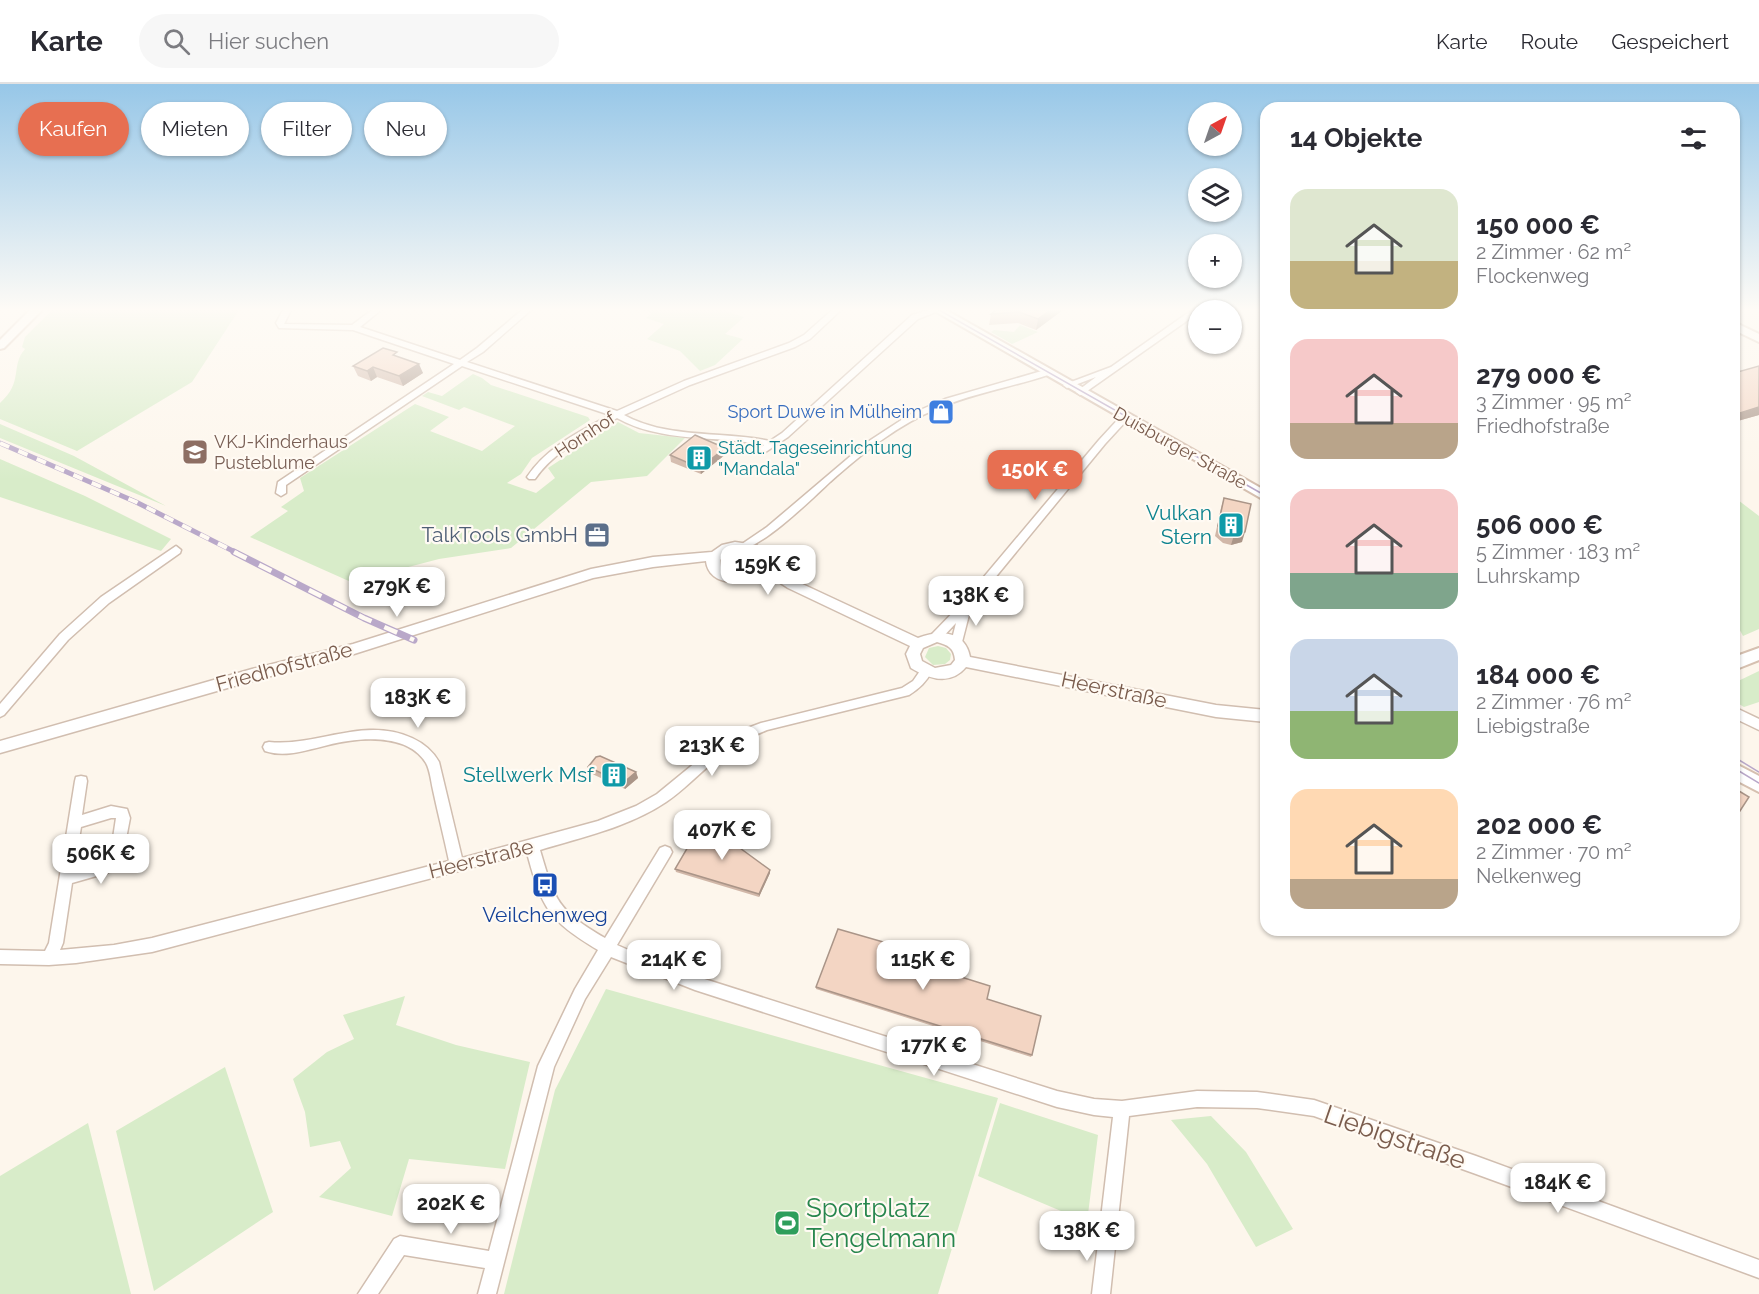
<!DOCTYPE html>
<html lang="de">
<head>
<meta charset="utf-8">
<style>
	:root { --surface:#fff; --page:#f7f7f7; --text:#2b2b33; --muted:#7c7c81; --line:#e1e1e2; --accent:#e76f51 }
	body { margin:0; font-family:Raleway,sans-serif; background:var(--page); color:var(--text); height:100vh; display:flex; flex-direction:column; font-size:22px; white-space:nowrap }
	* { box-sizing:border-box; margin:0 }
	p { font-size:20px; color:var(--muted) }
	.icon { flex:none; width:33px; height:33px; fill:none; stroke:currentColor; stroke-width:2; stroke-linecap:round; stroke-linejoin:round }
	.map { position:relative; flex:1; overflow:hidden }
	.drawer { position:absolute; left:1260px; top:18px; width:480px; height:834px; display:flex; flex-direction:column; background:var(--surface); border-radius:18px; box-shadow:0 2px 4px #0004 }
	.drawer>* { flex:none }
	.hud { position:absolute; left:18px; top:18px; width:570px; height:54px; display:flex; gap:12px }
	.needle { width:39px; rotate:40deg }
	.buttons { position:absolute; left:1188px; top:18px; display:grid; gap:12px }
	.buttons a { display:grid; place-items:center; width:54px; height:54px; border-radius:50%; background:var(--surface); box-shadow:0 2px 4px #0004; font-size:30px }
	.price { position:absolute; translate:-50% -51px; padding:0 14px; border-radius:12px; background:#fff; color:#222; font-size:20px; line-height:39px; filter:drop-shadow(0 2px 3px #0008) }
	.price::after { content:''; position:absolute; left:50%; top:36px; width:18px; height:14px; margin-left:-9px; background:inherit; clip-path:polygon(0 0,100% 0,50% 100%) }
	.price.selected { background:var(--accent); color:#fff }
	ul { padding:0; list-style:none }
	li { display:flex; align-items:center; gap:18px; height:150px; padding:0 30px }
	li span { display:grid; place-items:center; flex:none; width:168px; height:120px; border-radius:18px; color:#555 }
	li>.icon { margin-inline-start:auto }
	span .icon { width:72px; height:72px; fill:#fffc; stroke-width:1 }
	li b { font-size:26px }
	h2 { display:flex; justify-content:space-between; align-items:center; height:72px; padding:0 30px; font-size:26px }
	.chip { padding:0 21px; border-radius:27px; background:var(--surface); box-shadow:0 2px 4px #0004; font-size:21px; line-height:54px }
	.chip.selected { background:var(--accent); color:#fff }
	header { display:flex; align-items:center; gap:36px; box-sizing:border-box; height:84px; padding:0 30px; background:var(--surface); border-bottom:2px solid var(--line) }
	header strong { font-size:28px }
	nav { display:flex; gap:33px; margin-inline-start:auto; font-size:21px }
	.search { width:420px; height:54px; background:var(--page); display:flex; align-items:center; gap:15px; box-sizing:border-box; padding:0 21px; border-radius:33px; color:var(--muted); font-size:22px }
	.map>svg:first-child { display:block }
	.green { fill:#d8ecc9 }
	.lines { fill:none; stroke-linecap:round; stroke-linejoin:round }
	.minor-casing { stroke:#d1beb0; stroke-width:3 }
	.tertiary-casing { stroke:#d1beb0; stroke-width:3 }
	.secondary-casing { stroke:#d6c0b0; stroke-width:4 }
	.minor { fill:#fff; fill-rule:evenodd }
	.tertiary { fill:#fff; fill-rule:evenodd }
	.secondary { fill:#fff; fill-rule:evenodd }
	.tram { stroke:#b9a8c9; stroke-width:1.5 }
	.rail-far1-casing { stroke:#b9a8c9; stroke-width:5 }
	.rail-casing { stroke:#b9a8c9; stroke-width:7 }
	.rail-far1 { stroke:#fffaf3; stroke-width:4; stroke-dasharray:10; stroke-linecap:butt }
	.rail { stroke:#fffaf3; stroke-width:4.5; stroke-dasharray:14; stroke-linecap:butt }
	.wall { fill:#d1b7a8 }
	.shaded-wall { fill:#aa9588 }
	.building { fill:#f3d5c3; stroke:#aa9588; stroke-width:1.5 }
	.labels { text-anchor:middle; stroke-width:4.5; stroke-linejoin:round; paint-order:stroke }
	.far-shop-label { font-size:18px; fill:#366cbe; stroke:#fffaf3; text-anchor:end }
	.far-street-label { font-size:18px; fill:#7a5c4d; stroke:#fffaf3 }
	.far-education-label { font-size:18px; fill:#785e54; stroke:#fffaf3; text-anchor:start }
	.far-culture-label { font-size:18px; fill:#0d838f; stroke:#fffaf3; text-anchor:start }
	.culture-label { font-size:21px; fill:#0d838f; stroke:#fffaf3; text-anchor:end }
	.service-label { font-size:21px; fill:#4e5e75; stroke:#fffaf3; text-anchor:end }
	.street-label { font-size:21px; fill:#7a5c4d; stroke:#fffaf3 }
	.transit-label { font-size:21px; fill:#164399; stroke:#fffaf3 }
	.near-street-label { font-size:26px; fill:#7a5c4d; stroke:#fffaf3 }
	.near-leisure-label { font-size:26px; fill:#27864d; stroke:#fffaf3; text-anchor:start }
</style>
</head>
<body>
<header>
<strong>Karte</strong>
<div class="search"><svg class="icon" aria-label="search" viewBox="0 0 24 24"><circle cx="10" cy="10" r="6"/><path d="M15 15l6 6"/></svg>Hier suchen</div>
<nav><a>Karte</a><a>Route</a><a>Gespeichert</a></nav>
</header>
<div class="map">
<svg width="1759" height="1210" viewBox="0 0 1759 1210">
	<rect width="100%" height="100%" fill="#fdf6ec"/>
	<path class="green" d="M52 226H239L192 298 77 367 0 335V319C24 298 10 282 25 265L22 263 25 253Z
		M644 226H722L744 233 725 250 743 255 715 281 700 287 680 267 647 255 664 240 646 234 652 229Z
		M1020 241 1038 248 1012 260 991 248 994 246 1014 248Z
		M473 290 482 294 491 301 588 333 590 336 532 374 521 390 507 399 536 409 555 394 548 384 618 338 639 349 685 354 647 392 591 398 511 464 439 475 351 498 250 453 288 427 281 423 304 407 300 394 415 320 449 333 430 347 482 367 515 342 464 323 459 326 422 312 428 308 442 312Z
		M0 340 74 372 166 422 0 354Z
		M0 375 85 412 171 455 161 467 0 413Z
		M1734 413 1759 432V545L1743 552 1734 535Z
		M938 562 946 564 951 570 950 576 945 580 933 581 925 573 929 564Z
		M1759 587V618L1744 623 1734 617V599Z
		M606 905 998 1014 938 1210H504L555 1006Z
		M405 912 396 941 456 961 530 978 505 1085 409 1075 392 1132 319 1113 351 1084 340 1057 310 1063 305 1028 293 995 327 968 354 955 343 931Z
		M225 983 273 1128 154 1207 116 1047Z
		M1000 1019 1098 1051 1087 1138 978 1092Z
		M1211 1032 1246 1068 1293 1145 1256 1163 1207 1080 1171 1036Z
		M88 1039 131 1210H0V1092Z"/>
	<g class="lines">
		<defs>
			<path id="minor" d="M283 226H291L284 240 352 241 372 226H381L360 243 460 276 477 264 522 226H531L483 268 467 278 617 327 684 297 789 259 804 251 832 226H841L810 255 795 263 690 301 624 331C667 355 723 347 770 357L782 349 912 231 928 226H941L918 235 788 353 764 369 761 370 756 367 764 361C715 351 661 359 617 334 588 351 555 366 535 395H529L527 393C547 363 579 348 610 331L462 282 286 401V409L281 412 276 409 278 398 454 280 353 246 279 244 276 239Z
				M1192 226H1202H1198V229L1083 310 1080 311 1076 308 1096 293 1067 304 1063 301 1111 283Z
				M1045 286 1048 287V291C1012 303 974 309 939 324 898 340 863 369 830 398 815 412 758 468 740 464L739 462 767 443 866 359 909 331 945 315Z
				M1125 330 1128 331V335L1105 360 971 523 961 562H953L951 559 956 539 940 556H932L930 553 932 550 962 519 1099 356 1122 331Z
				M176 462 181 466 180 469 109 519 68 556 4 631 0 633V620L60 550 101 513Z
				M926 583 932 587C926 598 920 604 909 611L767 646C753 652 739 658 726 668 705 683 687 704 666 718 629 743 582 753 540 766 555 817 557 826 605 854L660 764 665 762 670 764 672 768 670 772 617 861 642 872 695 892 1057 1007 1094 1015 1122 1017 1197 1007 1257 1008 1314 1016 1476 1072 1759 1176V1194L1476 1090 1314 1032 1257 1024 1197 1023 1129 1032 1110 1210H1092L1113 1033 1094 1031 1057 1023 695 906 611 873 585 915 554 983 496 1210H478L485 1184 404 1171 378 1210H358L394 1155 400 1152 489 1167 538 982 575 905 598 866C548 836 542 824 527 769L152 868 76 879 49 881 0 880V866L45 867 49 859 75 697 76 693 81 692 86 693 87 697 82 731 111 722 127 725 130 734 121 781 107 789 72 799 63 859 60 866 114 861 152 854 449 777C444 753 438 730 433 706 431 697 430 686 426 679 407 648 357 654 328 661 307 666 285 674 265 667L263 663 265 659 269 658C318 663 363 632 412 654 423 659 433 667 439 678L462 774 598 737 636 722 657 710 718 660 737 648 761 639 902 604 913 597 922 584ZM111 734H116L110 774 103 778 74 786 81 743Z
				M1734 623 1759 635V646L1734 634Z"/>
			<path id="tertiary" d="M735 458 756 461 764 468 766 477 798 498 918 554C939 546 965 546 970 573L1216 621 1266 626V638L1216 633 966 583C950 602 929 595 911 584L906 570 910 562 788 504 762 487C747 502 709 504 706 477L653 483 593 494 354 570 252 597 0 669V657L252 585 353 560 591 485 653 473 712 468 722 461ZM744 466 753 473V479C744 490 732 492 721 483L720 476C727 468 734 467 744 466ZM937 558C948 561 954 564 955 576L951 581 935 584 922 577 920 570 923 564Z"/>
			<path id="secondary" d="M30 226H42L4 264 0 265V256Z
				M933 226H946L1266 407V417Z
				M1734 238 1759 250V258L1734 246Z
				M1759 564V576L1734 586V573Z
				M1734 679 1759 692V708L1734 695Z"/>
		</defs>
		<use href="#minor" class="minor-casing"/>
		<use href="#tertiary" class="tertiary-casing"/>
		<use href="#secondary" class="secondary-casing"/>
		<use href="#minor" class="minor"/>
		<use href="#tertiary" class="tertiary"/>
		<use href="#secondary" class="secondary"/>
		<path class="tram" d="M939 226 1266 412
			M1734 673 1759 688
			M1734 684 1759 699"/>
		<defs>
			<path id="rail-far1" d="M0 359 136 418 237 469"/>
			<path id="rail" d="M234 468 364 534 414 556"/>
		</defs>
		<use href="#rail-far1" class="rail-far1-casing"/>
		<use href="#rail" class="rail-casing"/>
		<use href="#rail-far1" class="rail-far1"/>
		<use href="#rail" class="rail"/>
	</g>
	<path class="wall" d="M996 226H1063L1036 246 1018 239 989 241 991 230Z
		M398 272 423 289 403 302 377 293 371 297 358 292 353 282Z
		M1759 282V331L1734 338V289Z
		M726 370 701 390 671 378 670 371Z
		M1224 414 1242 458 1231 461 1223 459 1215 452 1221 424Z
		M588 683 636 688 638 694 625 705 590 689Z
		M675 785 770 789 759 813 676 788Z
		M930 883 987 915 1032 971 1031 973 816 905V903Z"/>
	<path class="shaded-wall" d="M1050 226H1063L1036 246 1038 235Z
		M419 280 423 289 403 302 399 292Z
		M373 283 377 293 371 297 367 287Z
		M1759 323V331L1734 338V336L1740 329Z
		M725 364 726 370 701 390 700 384Z
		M1245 448 1242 458 1231 461 1234 451Z
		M636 688 638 694 625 705 623 699Z
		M770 786V789L759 813V810Z"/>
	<path class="building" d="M996 226H1050L1038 235 1019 228 991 230Z
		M383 264 397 268 393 271 419 280 399 292 373 283 367 287 353 282Z
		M1759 282V323L1740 329 1734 326V289Z
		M695 351 725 364 700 384 670 371Z
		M1224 414 1251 420 1245 448 1234 451 1227 449 1218 442Z
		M600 672 636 688 623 699 588 683 596 673Z
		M1734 704 1749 713 1738 730 1734 728Z
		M703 737 770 786 759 810 675 785Z
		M838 845 932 872 929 883 990 902 987 915 1041 932 1032 971 816 903Z"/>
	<linearGradient id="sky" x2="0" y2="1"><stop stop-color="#97c7e8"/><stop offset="0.57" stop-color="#fefbf6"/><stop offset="1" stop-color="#fefbf6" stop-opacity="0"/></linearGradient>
	<rect width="1759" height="396" fill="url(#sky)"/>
	<defs>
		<symbol id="shop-square" viewBox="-11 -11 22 22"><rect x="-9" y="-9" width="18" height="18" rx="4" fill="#3f7fe0" stroke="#fffaf3"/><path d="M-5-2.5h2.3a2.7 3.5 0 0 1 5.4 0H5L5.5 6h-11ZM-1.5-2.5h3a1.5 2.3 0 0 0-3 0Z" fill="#fff"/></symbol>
		<symbol id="school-square" viewBox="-11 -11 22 22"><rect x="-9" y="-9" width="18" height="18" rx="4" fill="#8d6e63" stroke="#fffaf3"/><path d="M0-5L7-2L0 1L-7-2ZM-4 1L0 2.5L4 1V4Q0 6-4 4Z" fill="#fff"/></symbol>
		<symbol id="building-square" viewBox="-11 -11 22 22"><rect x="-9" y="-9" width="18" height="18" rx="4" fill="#0f9aa8" stroke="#fffaf3"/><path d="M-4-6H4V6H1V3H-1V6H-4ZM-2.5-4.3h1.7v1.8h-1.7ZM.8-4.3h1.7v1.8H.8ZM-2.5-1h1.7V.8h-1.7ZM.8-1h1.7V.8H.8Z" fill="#fff"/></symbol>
		<symbol id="office-square" viewBox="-11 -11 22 22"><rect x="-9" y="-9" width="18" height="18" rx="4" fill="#5c6f8a" stroke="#fffaf3"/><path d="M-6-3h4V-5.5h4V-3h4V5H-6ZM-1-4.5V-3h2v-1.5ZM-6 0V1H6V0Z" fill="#fff"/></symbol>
		<symbol id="bus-square" viewBox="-11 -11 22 22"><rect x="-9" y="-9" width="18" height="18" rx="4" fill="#1a4fb4" stroke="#fffaf3"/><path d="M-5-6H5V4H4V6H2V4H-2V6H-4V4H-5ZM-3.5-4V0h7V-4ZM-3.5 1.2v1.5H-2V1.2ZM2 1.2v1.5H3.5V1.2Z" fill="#fff"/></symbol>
		<symbol id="stadium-square" viewBox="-11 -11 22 22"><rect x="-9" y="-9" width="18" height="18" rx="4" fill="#2e9e5b" stroke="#fffaf3"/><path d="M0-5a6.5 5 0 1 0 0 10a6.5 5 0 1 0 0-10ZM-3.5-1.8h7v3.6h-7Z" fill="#fff"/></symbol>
	</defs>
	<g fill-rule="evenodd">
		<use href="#shop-square" x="926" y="313" width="30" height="30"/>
		<use href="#school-square" x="180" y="353" width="30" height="30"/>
		<use href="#building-square" x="684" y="359" width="30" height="30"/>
		<use href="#building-square" x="1216" y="426" width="30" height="30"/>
		<use href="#office-square" x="582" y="436" width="30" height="30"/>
		<use href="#building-square" x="599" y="676" width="30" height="30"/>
		<use href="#bus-square" x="530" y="786" width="30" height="30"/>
		<use href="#stadium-square" x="772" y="1124" width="30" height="30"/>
	</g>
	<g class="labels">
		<g class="far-shop-label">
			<text x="922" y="334">Sport Duwe in Mülheim</text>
		</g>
		<g class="far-street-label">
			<text transform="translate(585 351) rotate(-33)" y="6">Hornhof</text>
			<text transform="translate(1180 364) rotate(29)" y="6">Duisburger Straße</text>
		</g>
		<g class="far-education-label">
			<text x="214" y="364">VKJ-Kinderhaus<tspan x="214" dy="21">Pusteblume</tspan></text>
		</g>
		<g class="far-culture-label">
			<text x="718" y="370">Städt. Tageseinrichtung<tspan x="718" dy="21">"Mandala"</tspan></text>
		</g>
		<g class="culture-label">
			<text x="1212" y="436">Vulkan<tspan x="1212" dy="24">Stern</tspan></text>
			<text x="594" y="698">Stellwerk Msf</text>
		</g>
		<g class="service-label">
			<text x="578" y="458">TalkTools GmbH</text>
		</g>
		<g class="street-label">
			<text transform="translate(284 583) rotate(-15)" y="7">Friedhofstraße</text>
			<text transform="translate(1114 606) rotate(12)" y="7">Heerstraße</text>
			<text transform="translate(481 775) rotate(-14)" y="7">Heerstraße</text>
		</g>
		<g class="transit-label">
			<text x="545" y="838">Veilchenweg</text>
		</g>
		<g class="near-street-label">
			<text transform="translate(1395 1053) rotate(19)" y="9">Liebigstraße</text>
		</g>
		<g class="near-leisure-label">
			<text x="806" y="1133">Sportplatz<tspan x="806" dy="30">Tengelmann</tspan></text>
		</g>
	</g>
</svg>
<div class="buttons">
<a><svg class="needle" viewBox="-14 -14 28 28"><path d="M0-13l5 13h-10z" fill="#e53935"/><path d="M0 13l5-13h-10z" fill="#7c7c81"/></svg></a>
<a><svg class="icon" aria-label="layers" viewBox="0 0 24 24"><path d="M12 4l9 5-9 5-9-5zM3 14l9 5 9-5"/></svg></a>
<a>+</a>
<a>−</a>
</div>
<b class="price selected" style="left:1035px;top:417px">150K €</b>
<b class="price" style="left:768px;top:512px">159K €</b>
<b class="price" style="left:397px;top:534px">279K €</b>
<b class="price" style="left:976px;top:543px">138K €</b>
<b class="price" style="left:418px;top:645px">183K €</b>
<b class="price" style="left:712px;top:693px">213K €</b>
<b class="price" style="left:722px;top:777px">407K €</b>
<b class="price" style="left:101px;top:801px">506K €</b>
<b class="price" style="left:674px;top:907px">214K €</b>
<b class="price" style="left:923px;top:907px">115K €</b>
<b class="price" style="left:934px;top:993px">177K €</b>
<b class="price" style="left:1558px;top:1130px">184K €</b>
<b class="price" style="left:451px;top:1151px">202K €</b>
<b class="price" style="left:1087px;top:1178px">138K €</b>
<div class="hud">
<a class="chip selected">Kaufen</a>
<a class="chip">Mieten</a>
<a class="chip">Filter</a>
<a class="chip">Neu</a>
</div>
<section class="drawer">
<h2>14 Objekte<svg class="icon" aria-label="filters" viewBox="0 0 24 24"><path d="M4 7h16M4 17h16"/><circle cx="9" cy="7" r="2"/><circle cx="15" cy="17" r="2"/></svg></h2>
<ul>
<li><span style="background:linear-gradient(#dfe7d0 60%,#c2b280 0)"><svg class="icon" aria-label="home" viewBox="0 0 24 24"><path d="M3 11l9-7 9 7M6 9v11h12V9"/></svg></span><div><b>150 000 €</b><p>2 Zimmer · 62 m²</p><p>Flockenweg</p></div></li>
<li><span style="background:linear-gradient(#f6c9c9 70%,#b9a48a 0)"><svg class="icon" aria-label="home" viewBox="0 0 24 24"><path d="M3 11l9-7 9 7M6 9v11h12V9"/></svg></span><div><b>279 000 €</b><p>3 Zimmer · 95 m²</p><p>Friedhofstraße</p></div></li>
<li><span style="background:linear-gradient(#f6c9c9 70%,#7fa58c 0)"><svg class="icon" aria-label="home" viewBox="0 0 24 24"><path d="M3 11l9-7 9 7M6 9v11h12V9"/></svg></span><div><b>506 000 €</b><p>5 Zimmer · 183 m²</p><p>Luhrskamp</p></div></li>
<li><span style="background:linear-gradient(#c9d6e8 60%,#8fb573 0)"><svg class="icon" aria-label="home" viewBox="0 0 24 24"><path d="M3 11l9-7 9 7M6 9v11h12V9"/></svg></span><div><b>184 000 €</b><p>2 Zimmer · 76 m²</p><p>Liebigstraße</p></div></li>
<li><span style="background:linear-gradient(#ffd9b3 75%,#b9a48a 0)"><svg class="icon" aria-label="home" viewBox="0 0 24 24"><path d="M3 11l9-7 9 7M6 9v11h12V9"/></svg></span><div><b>202 000 €</b><p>2 Zimmer · 70 m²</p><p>Nelkenweg</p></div></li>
</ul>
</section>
</div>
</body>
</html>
